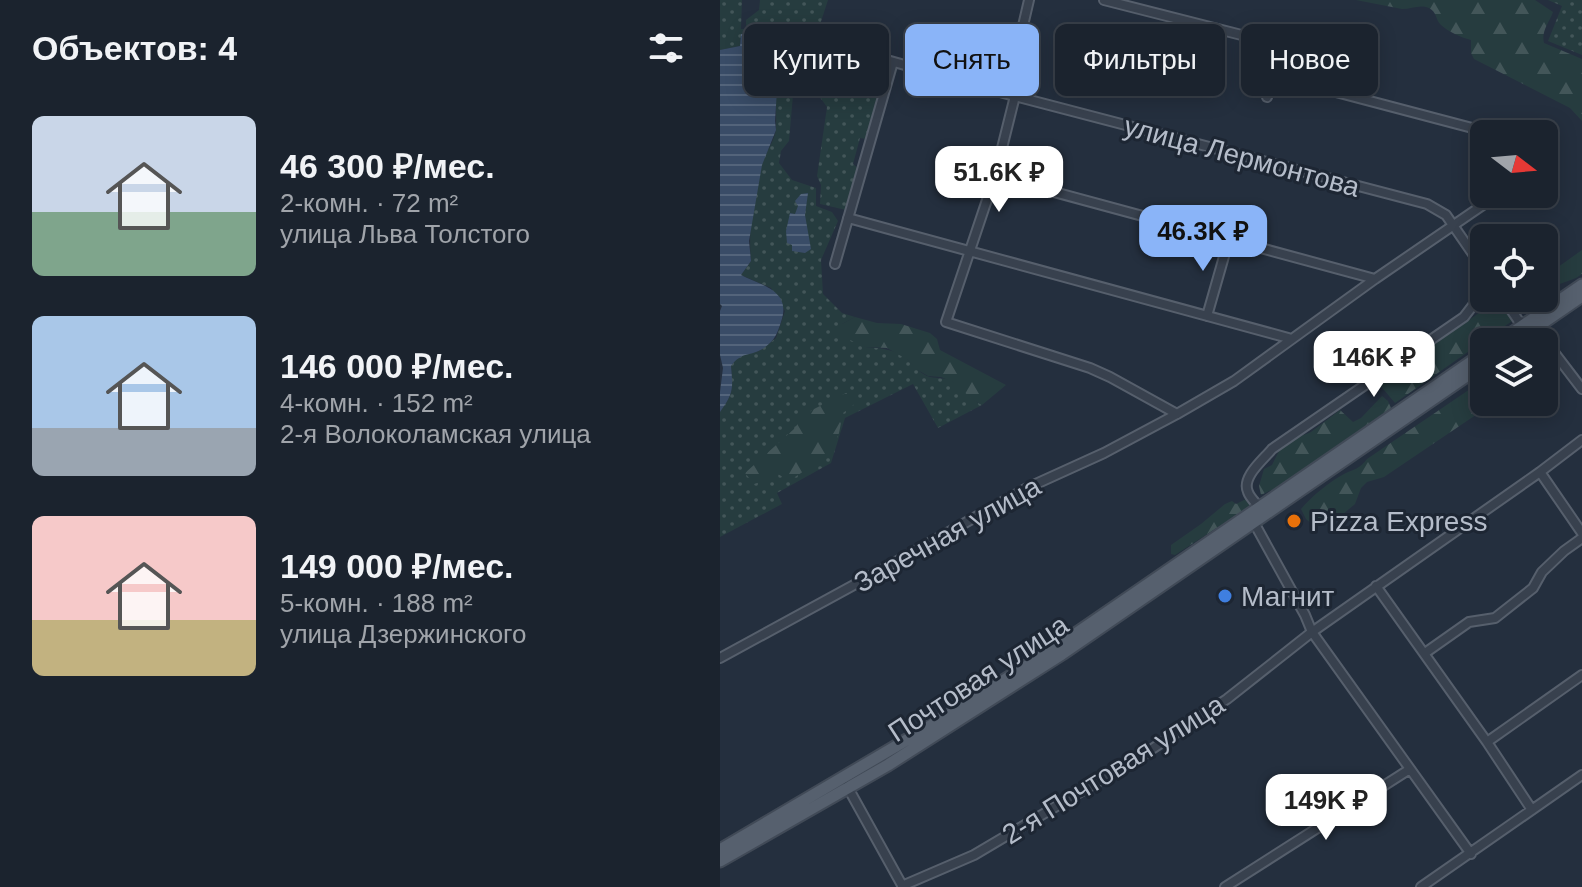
<!DOCTYPE html>
<html lang="ru">
<head>
<meta charset="utf-8">
<style>
	:root { --surface:#1b232e; --page:#282f3a; --text:#f1f3f6; --muted:#a0a4aa; --line:#39404a; --accent:#8ab4f8 }
	body { margin:0; font-family:Arial,sans-serif; background:var(--page); color:var(--text); height:100vh; display:flex; flex-direction:column; font-size:30px; white-space:nowrap }
	* { box-sizing:border-box; margin:0 }
	p { font-size:26px; color:var(--muted) }
	.icon { flex:none; width:44px; height:44px; fill:none; stroke:currentColor; stroke-width:2; stroke-linecap:round; stroke-linejoin:round }
	.map { position:relative; flex:1; overflow:hidden }
	.drawer { display:flex; flex-direction:column; background:var(--surface); width:720px }
	.drawer>* { flex:none }
	.banner { position:absolute; left:24px; top:24px; width:718px; height:72px; display:flex; gap:16px }
	.needle { width:52px; rotate:106deg }
	.controls { position:absolute; left:750px; top:120px; display:grid; gap:16px }
	.controls a { display:grid; place-items:center; width:88px; height:88px; border-radius:12px; background:var(--surface); box-shadow:0 4px 20px #0003,0 0 0 2px var(--line); font-size:40px }
	.price { position:absolute; translate:-50% -68px; padding:0 18px; border-radius:16px; background:#fff; color:#222; font-size:26px; line-height:52px; filter:drop-shadow(0 2px 4px #0008) }
	.price::after { content:''; position:absolute; left:50%; top:48px; width:24px; height:18px; margin-left:-12px; background:inherit; clip-path:polygon(0 0,100% 0,50% 100%) }
	.price.active { background:var(--accent); color:#111 }
	ul { padding:0; list-style:none }
	li { display:flex; align-items:center; gap:24px; height:200px; padding:0 32px }
	li span { display:grid; place-items:center; flex:none; width:224px; height:160px; border-radius:12px; color:#555 }
	li>.icon { margin-inline-start:auto }
	span .icon { width:96px; height:96px; fill:#fffc; stroke-width:1 }
	li b { font-size:34px }
	h2 { display:flex; justify-content:space-between; align-items:center; height:96px; padding:0 32px; font-size:34px }
	.chip { padding:0 28px; border-radius:12px; background:var(--surface); box-shadow:0 4px 20px #0003,0 0 0 2px var(--line); font-size:28px; line-height:72px }
	.chip.active { background:var(--accent); color:#111 }
	main { display:flex; flex:1; min-height:0 }
	.map>svg:first-child { display:block }
	.green { fill:url(#green-dots) }
	.forest { fill:url(#forest-firs) }
	.water { fill:url(#water-rules) }
	.lines { fill:none; stroke-linecap:round; stroke-linejoin:round }
	.minor-casing { stroke:#565f6c; stroke-width:12 }
	.major-casing { stroke:#414a57; stroke-width:15 }
	.minor { stroke:#38414e; stroke-width:8 }
	.major { stroke:#56606e; stroke-width:11 }
	.food-dot { fill:#e8710a; stroke:#1d2633; stroke-width:3 }
	.shop-dot { fill:#3f7fe0; stroke:#1d2633; stroke-width:3 }
	.labels { text-anchor:middle; stroke-width:6; stroke-linejoin:round; paint-order:stroke }
	.street-label { font-size:28px; fill:#b4bcc9; stroke:#1d2633 }
	.poi-label { font-size:28px; fill:#b4bcc9; stroke:#1d2633; text-anchor:start }
</style>
</head>
<body>
<main>
<section class="drawer">
<h2>Объектов: 4<svg class="icon" aria-label="filters" viewBox="0 0 24 24"><path d="M4 7h16M4 17h16"/><circle cx="9" cy="7" r="2"/><circle cx="15" cy="17" r="2"/></svg></h2>
<ul>
<li><span style="background:linear-gradient(#c9d6e8 60%,#7fa58c 0)"><svg class="icon" aria-label="home" viewBox="0 0 24 24"><path d="M3 11l9-7 9 7M6 9v11h12V9"/></svg></span><div><b>46 300 ₽/мес.</b><p>2-комн. · 72 m²</p><p>улица Льва Толстого</p></div></li>
<li><span style="background:linear-gradient(#a9c7e8 70%,#9aa5b1 0)"><svg class="icon" aria-label="home" viewBox="0 0 24 24"><path d="M3 11l9-7 9 7M6 9v11h12V9"/></svg></span><div><b>146 000 ₽/мес.</b><p>4-комн. · 152 m²</p><p>2-я Волоколамская улица</p></div></li>
<li><span style="background:linear-gradient(#f6c9c9 65%,#c2b280 0)"><svg class="icon" aria-label="home" viewBox="0 0 24 24"><path d="M3 11l9-7 9 7M6 9v11h12V9"/></svg></span><div><b>149 000 ₽/мес.</b><p>5-комн. · 188 m²</p><p>улица Дзержинского</p></div></li>
</ul>
</section>
<div class="map">
<svg width="862" height="887" viewBox="0 0 862 887">
	<defs>
		<pattern id="green-dots" width="8" height="8" patternUnits="userSpaceOnUse" patternTransform="scale(2)"><rect width="8" height="8" fill="#263c3f"/><path d="M2 2h.1M6 6h.1" fill="none" stroke="#435659" stroke-width="1.8" stroke-linecap="round"/></pattern>
		<pattern id="forest-firs" width="22" height="20" patternUnits="userSpaceOnUse" patternTransform="scale(2)"><rect width="22" height="20" fill="#263c3f"/><path d="M5 1l3.5 6h-7zM16 11l3.5 6h-7z" fill="#435659"/></pattern>
		<pattern id="water-rules" width="6" height="5" patternUnits="userSpaceOnUse" patternTransform="scale(2)"><rect width="6" height="5" fill="#394c67"/><path d="M0 2.5h6" fill="none" stroke="#53647b"/></pattern>
	</defs>
	<rect width="100%" height="100%" fill="#242f3e"/>
	<path class="green" d="M0 0H22L21 29H26V20L39 10 40 0H108L93 46 89 90 86 96 73 95 69 141 61 151 59 163 72 180 96 188V206L112 212 118 221 101 260 103 294 122 313 135 317 122 324 145 347C161 348 174 349 187 359 194 365 198 372 207 376 215 379 224 377 232 381 243 388 249 398 262 405L218 428 193 384 125 418 111 463 57 493 62 504 0 537V412C14 393 13 388 11 366L18 356 39 351 56 338 65 311 51 288 21 275 31 261C28 232 33 191 42 163 46 152 55 140 56 129 57 109 54 86 57 67L25 44 26 35H21L20 46 0 50Z
		M828 0H862V55L828 41 842 6Z
		M104 56 165 73 147 139 140 138 133 164 139 169 126 210 100 204 101 185 97 176 107 107 99 96V72Z"/>
	<path class="forest" d="M636 0H815L833 12C829 23 821 31 824 43L862 59V121L850 108 754 59 751 53V40C740 37 729 32 721 25 715 19 717 12 709 8 699 4 692 9 682 9Z
		M862 250V274L856 278 837 285 824 294V277Z
		M780 298H821L815 305 675 403 659 384Z
		M135 317 157 323 181 324 210 333 217 339 220 350 286 385 262 405 252 399 233 382 221 377 208 376 196 369 188 360 167 348 145 347 128 339 118 330 122 324Z
		M764 382V402H775L664 477 647 482 641 488 635 504 622 515 606 525 598 522 593 525 586 519 581 509C592 496 609 482 624 474 634 469 640 469 647 459L759 383Z
		M130 391 136 403 123 413 119 433 111 453 69 481 58 474 46 480 34 484 25 473 74 429 82 418 92 410Z
		M662 396 668 401 671 408 556 488 541 495 539 486 544 469 552 465 560 449 569 441 591 432 620 410 633 422 641 418Z
		M526 499 532 505 455 555 451 554V545L481 524 505 504 512 501 516 504Z"/>
	<path class="water" d="M21 34H26V43L38 44 50 55 57 67 55 80 57 90 55 121 56 130 42 165 29 241 31 261 21 275C42 286 72 290 61 322 57 334 55 340 44 348 30 357 22 351 11 366 13 388 14 393 0 412V392L3 368 0 355V311L2 306 0 304V50L20 46Z
		M88 193 85 215 91 249 85 253 72 251V245L67 243 66 231 70 213 75 214 78 206 75 201 81 194Z"/>
	<g class="lines">
		<defs>
			<path id="minor" d="M384 0 549 42C561 51 556 62 555 76L775 134
				M114 45 287 94 707 204 726 215 764 270
				M287 94 309 0
				M295 96 275 176 226 322 370 368 390 377 457 414
				M547 97 555 76
				M824 150 829 156 824 161
				M275 176 655 279
				M128 218 572 339
				M115 264 173 62
				M783 298 798 320 823 338 862 389
				M487 316 509 239
				M820 472 862 533
				M540 508C536 503 530 498 528 492 521 477 544 459 552 449L744 317 764 291
				M532 519 585 615 592 632 751 854
				M656 586 767 742 812 810
				M705 653 749 622 775 618 813 588 822 572 844 551 862 538
				M0 658 165 568 307 488 384 453 457 414 514 381 655 279 779 194
				M767 742 862 675
				M127 786 183 887
				M182 886 254 855 423 755 507 699 592 632 820 472 862 440
				M505 887 690 769
				M701 887 862 775"/>
			<path id="major" d="M779 342 862 285
				M795 342 862 296
				M0 850 234 712 338 646 764 353
				M0 861 168 765 342 654 764 364"/>
		</defs>
		<use href="#minor" class="minor-casing"/>
		<use href="#major" class="major-casing"/>
		<use href="#minor" class="minor"/>
		<use href="#major" class="major"/>
	</g>
	<circle class="food-dot" cx="574" cy="521" r="8"/>
	<circle class="shop-dot" cx="505" cy="596" r="8"/>
	<g class="labels">
		<g class="street-label">
			<text transform="translate(522 156) rotate(15)" y="10">улица Лермонтова</text>
			<text transform="translate(227 534) rotate(-29)" y="10">Заречная улица</text>
			<text transform="translate(258 678) rotate(-33)" y="10">Почтовая улица</text>
			<text transform="translate(393 769) rotate(-32)" y="10">2-я Почтовая улица</text>
		</g>
		<g class="poi-label">
			<text x="590" y="531">Pizza Express</text>
			<text x="521" y="606">Магнит</text>
		</g>
	</g>
</svg>
<div class="controls">
<a><svg class="needle" viewBox="-14 -14 28 28"><path d="M0-13l5 13h-10z" fill="#e53935"/><path d="M0 13l5-13h-10z" fill="#a0a4aa"/></svg></a>
<a><svg class="icon" aria-label="locate" viewBox="0 0 24 24"><circle cx="12" cy="12" r="6"/><path d="M12 2v4M12 18v4M2 12h4M18 12h4"/></svg></a>
<a><svg class="icon" aria-label="layers" viewBox="0 0 24 24"><path d="M12 4l9 5-9 5-9-5zM3 14l9 5 9-5"/></svg></a>
</div>
<b class="price" style="left:279px;top:214px">51.6K ₽</b>
<b class="price active" style="left:483px;top:273px">46.3K ₽</b>
<b class="price" style="left:654px;top:399px">146K ₽</b>
<b class="price" style="left:606px;top:842px">149K ₽</b>
<div class="banner">
<a class="chip">Купить</a>
<a class="chip active">Снять</a>
<a class="chip">Фильтры</a>
<a class="chip">Новое</a>
</div>
</div>
</main>
</body>
</html>
